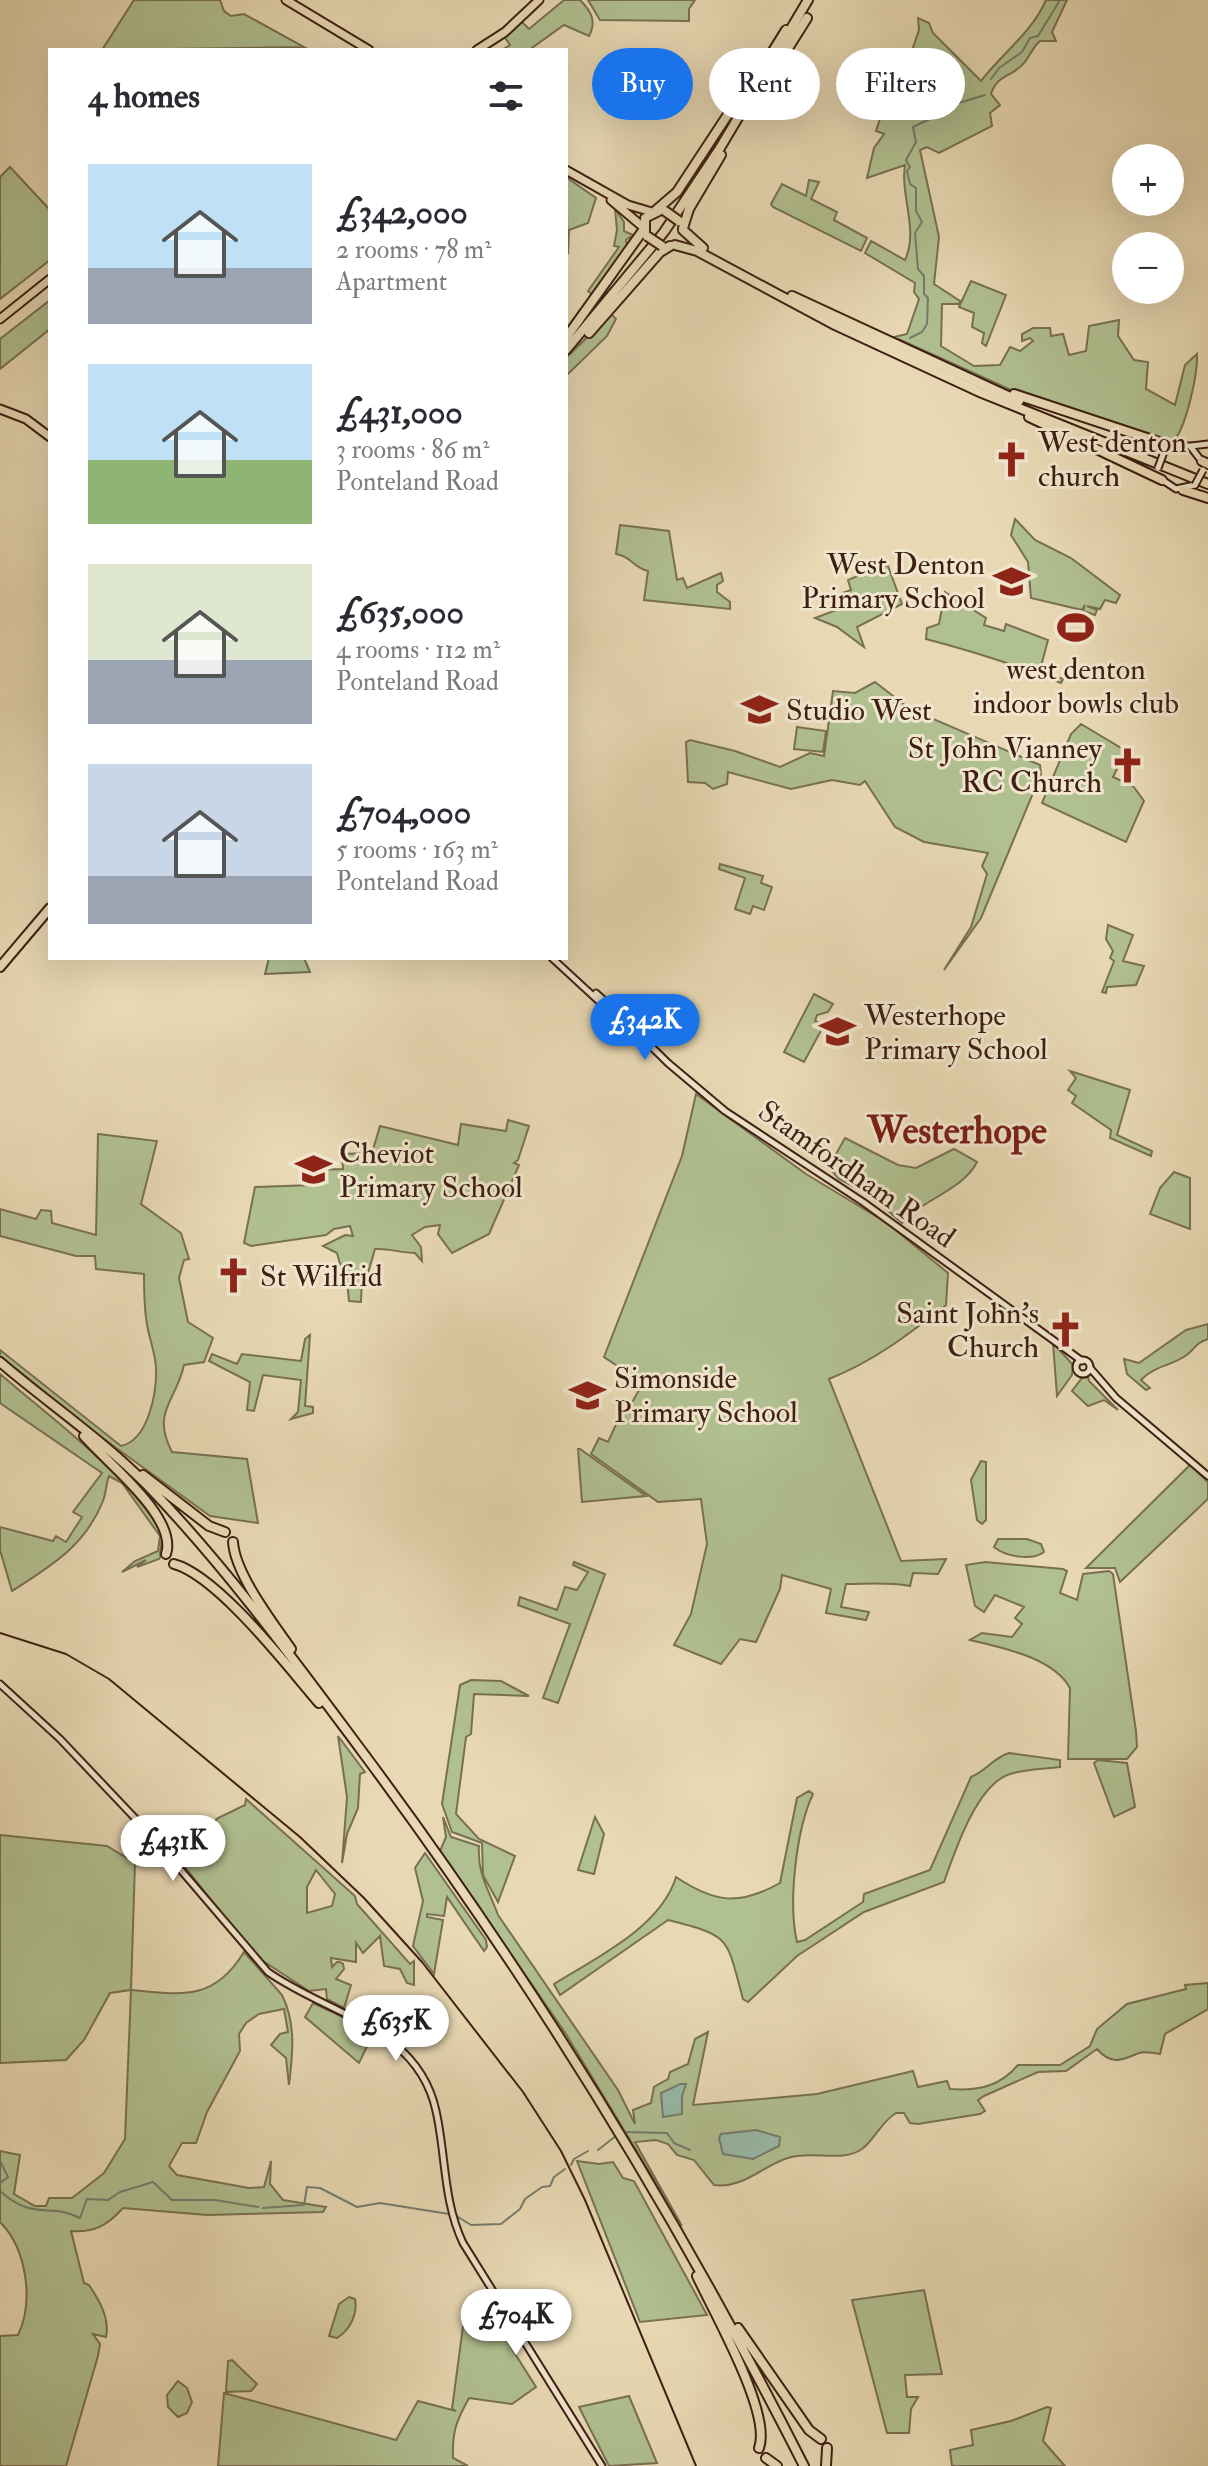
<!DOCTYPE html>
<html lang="en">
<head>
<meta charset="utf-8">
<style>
	:root { --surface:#fff; --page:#f2f2f3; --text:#2b2b33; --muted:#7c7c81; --accent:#1a73e8 }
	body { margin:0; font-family:"IM FELL Double Pica",serif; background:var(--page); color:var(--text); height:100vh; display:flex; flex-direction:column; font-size:30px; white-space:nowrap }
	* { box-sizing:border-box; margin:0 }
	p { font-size:26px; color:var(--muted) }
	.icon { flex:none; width:44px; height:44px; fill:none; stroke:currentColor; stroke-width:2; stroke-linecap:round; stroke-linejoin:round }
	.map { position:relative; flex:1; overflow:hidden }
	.sheet { position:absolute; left:48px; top:48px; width:520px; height:912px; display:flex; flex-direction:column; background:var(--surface); border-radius:0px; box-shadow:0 8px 32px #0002 }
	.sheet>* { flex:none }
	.banner { position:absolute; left:592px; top:48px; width:496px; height:72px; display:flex; gap:16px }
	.controls { position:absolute; left:1112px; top:144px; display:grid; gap:16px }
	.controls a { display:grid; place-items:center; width:72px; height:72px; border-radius:50%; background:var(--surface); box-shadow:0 8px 32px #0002; font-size:40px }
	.price { position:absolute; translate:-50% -68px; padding:0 18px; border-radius:28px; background:#fff; color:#222; font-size:26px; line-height:52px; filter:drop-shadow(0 2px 4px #0008) }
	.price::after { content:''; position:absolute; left:50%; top:48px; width:24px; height:18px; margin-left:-12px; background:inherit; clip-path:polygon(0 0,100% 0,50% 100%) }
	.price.active { background:var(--accent); color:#fff }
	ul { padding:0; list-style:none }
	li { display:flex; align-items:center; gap:24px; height:200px; padding:0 40px }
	li span { display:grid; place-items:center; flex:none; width:224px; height:160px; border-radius:0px; color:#555 }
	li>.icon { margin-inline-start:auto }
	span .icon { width:96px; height:96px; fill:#fffc; stroke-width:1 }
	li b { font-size:34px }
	h2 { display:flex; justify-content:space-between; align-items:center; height:96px; padding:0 40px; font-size:34px }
	.pill { padding:0 28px; border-radius:36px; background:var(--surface); box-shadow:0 8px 32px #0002; font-size:28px; line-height:72px }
	.pill.active { background:var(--accent); color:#fff }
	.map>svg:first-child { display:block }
	.green { fill:#b1c091; stroke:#787052; stroke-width:2; fill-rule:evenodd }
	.water { fill:#98baa9; stroke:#747c6d; stroke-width:2 }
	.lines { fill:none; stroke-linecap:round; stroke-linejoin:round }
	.stream { stroke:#747c6d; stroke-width:2 }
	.secondary-casing { stroke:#3e1f12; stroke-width:9 }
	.primary-casing { stroke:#3e1f12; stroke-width:11 }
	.highway-casing { stroke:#3e1f12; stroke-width:12 }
	.secondary { stroke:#f0e6ce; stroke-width:5 }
	.primary { stroke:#e8d9b4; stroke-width:7 }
	.highway { stroke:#e8d9b4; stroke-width:8 }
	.tram { stroke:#3e1f12; stroke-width:2 }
	.secondary-bridge-casing { stroke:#3e1f12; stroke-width:9; stroke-linecap:butt }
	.highway-bridge-casing { stroke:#3e1f12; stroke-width:12; stroke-linecap:butt }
	.secondary-bridge { stroke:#f0e6ce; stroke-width:5 }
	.highway-bridge { stroke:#e8d9b4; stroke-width:8 }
	.labels { text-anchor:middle; stroke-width:6; stroke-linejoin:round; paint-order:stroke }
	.poi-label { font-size:30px; fill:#3e1f12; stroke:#f0e6ce; text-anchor:start }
	.street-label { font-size:30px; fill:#3e1f12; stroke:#f0e6ce }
	.district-label { font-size:38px; font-weight:bold; fill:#7a1f14; stroke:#f0e6ce }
</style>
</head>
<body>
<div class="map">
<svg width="1208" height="2466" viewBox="0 0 1208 2466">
	<rect width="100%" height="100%" fill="#e8d9b4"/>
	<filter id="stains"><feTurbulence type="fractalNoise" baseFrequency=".0025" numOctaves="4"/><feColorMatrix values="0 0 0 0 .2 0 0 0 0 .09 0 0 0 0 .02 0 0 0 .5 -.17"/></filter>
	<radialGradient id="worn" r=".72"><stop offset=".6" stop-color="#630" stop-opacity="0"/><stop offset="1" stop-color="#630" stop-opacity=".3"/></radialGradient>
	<path class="green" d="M134 0H220L224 11 231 16 244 14 304 47 102 50Z
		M564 0H580C591 11 597 21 589 36L564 25 529 50H502L510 45 504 36 522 22 529 29Z
		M588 0H695L689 9V21L600 20Z
		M1046 0H1067L1052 32 1056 41H1040C1032 48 1030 56 1024 63 1013 77 997 74 991 94L1000 105 990 113 992 126 939 153 927 147 920 150 939 237 934 284 960 301 959 304H942L941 346 974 366 1000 365 1010 347 1020 351 1033 341 1030 338 1022 341V334L1033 328H1050L1051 336 1063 334 1069 355 1086 351 1089 326 1119 320 1118 336 1134 360 1148 362 1146 389 1175 405 1185 365 1197 354C1198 373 1186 430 1172 443L1011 390 894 337 907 334 919 299 914 292 915 283 865 253 871 241 905 260C919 230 900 196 905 165L867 178 874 148 884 134 876 131 889 92 901 82 919 30 918 18 929 23 933 33 981 81C1002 53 1031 34 1046 0Z
		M10 167 50 210V260L0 299V177Z
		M566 177 596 198 588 223 569 230 568 254Z
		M809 180 819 182 811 199 837 212 834 220 867 238 861 251 773 207 771 204 782 184 806 196Z
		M615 209 624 222V231L633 235 626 240 627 246 594 296 588 291 619 247 614 246 617 230Z
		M971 281 1006 295 986 346 982 343 984 333 972 327 974 313 959 307Z
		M50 300V329L0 369V339Z
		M611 314 616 319 607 336 566 376V358Z
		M1015 519 1035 540 1071 558 1120 595 1116 603 1105 600 1100 609 1087 606 1097 610 1095 615 1083 611 1085 605 1082 610 1031 598 1028 562 1011 535Z
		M620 525 669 531 677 580 683 578 687 588 721 573 723 581 717 585V592L730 602V609L644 600 648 571C634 568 631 556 616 554Z
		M883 565 888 566 902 604 857 627 864 647 837 627 815 618 847 606 842 593 851 590 848 580Z
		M945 592 986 618 984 625 1004 631 1006 624 1048 640 1040 670 1063 679 1061 683C1016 665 972 651 926 639L927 628 939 624Z
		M875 682 910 709 1040 765 1041 774 981 918 944 970 971 927 987 874 982 866 988 853 924 842 895 827 865 781 860 785 832 780 791 789 728 772 727 784 713 789 705 783 688 782 686 742 690 740 735 751 780 767 810 753 824 756 833 691 855 693Z
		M1081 724 1126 751 1113 777 1133 786 1144 801 1126 842 1042 803 1071 734Z
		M797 727 826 731 823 752 794 749Z
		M720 864 763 876 761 883 772 887 764 910 753 906 750 914 735 909 745 878 719 869Z
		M1108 925 1133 935 1123 961 1144 966 1136 985 1107 987 1106 993 1102 992 1114 961 1110 958 1113 951 1106 939Z
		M269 958H304L310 972 265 974Z
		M814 994 833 1004 828 1012 817 1015 815 1021 824 1025 804 1062 784 1052Z
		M1070 1071 1130 1090 1117 1135 1152 1151 1151 1156 1110 1138 1111 1130 1072 1103 1076 1096 1068 1090 1076 1078Z
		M696 1094 806 1174 887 1223 948 1273 946 1305C908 1335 874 1361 829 1379L901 1561 946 1559 938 1574 913 1573 910 1586C887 1582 869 1584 846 1584L841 1607 869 1612 866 1620 826 1613 831 1589 782 1575 780 1589 756 1642 740 1639 721 1664 674 1645 691 1614 707 1544 701 1499 658 1502 591 1454 599 1438 608 1442 625 1405 630 1406 643 1383 604 1357 682 1156Z
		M508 1120 529 1126 518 1160 514 1163 519 1165 489 1234 452 1253 438 1234 440 1225 425 1227 412 1235 421 1247 422 1261 415 1253C400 1253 390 1248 375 1249L368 1273 362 1277 361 1302 349 1301 346 1270 340 1264 337 1253 323 1246 345 1235 353 1236 350 1226 334 1229 326 1235 251 1246 244 1243 255 1187 315 1185V1170L343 1169 342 1154 372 1153 380 1126 458 1145 461 1124 506 1131Z
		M98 1134 157 1141 141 1204 181 1233 189 1259 184 1260 179 1278 188 1322 213 1338 204 1362 184 1365C176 1402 151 1411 172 1452L247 1459 258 1523 210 1516 97 1434 0 1356V1350L121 1446C149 1440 157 1391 156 1367 155 1352 149 1338 147 1324 144 1308 144 1291 144 1274L96 1269 95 1256H76L0 1236V1209L36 1219 41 1210 51 1211 52 1223 96 1235Z
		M845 1138 898 1165 916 1168 954 1149 977 1162C963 1190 923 1199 902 1223L870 1195 839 1179 831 1170V1163Z
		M1174 1172 1190 1178V1229L1150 1214 1160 1188Z
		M1208 1324V1339C1196 1343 1196 1347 1188 1354 1173 1366 1155 1365 1141 1380L1150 1388 1146 1390 1127 1374 1124 1359 1139 1363 1186 1330Z
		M310 1335 305 1406 313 1407V1413L291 1419 298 1412 301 1380 263 1375 254 1411 247 1410 250 1382 209 1361 212 1354 237 1364 242 1354 301 1361 305 1339Z
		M1053 1343 1073 1365 1072 1375 1057 1396Z
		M0 1374C58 1424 121 1468 163 1533L160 1554 166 1549 159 1559 137 1567 146 1560 122 1572 135 1561 158 1551 160 1536 122 1483 109 1476C106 1484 106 1493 103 1501 85 1546 51 1566 12 1591L0 1550V1527L53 1541 56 1536 66 1542 82 1517 73 1512 102 1473 0 1403Z
		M1088 1377 1089 1381 1118 1410 1104 1400 1088 1406 1072 1391 1082 1378Z
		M578 1449H580L646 1496 582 1502Z
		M981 1461 986 1462V1520L982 1524 977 1520 971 1480Z
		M1190 1465 1208 1482V1499L1120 1582 1115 1568H1086Z
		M998 1539H1027L1041 1544 1044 1552C1032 1561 1006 1557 994 1547Z
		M574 1562 605 1574 558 1703 543 1698 570 1624 518 1605 520 1597 557 1610 565 1587 577 1590 588 1572 573 1565Z
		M985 1562 1063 1569 1067 1571 1060 1593 1077 1600 1083 1574 1109 1571 1113 1574 1136 1731 1137 1747 1127 1759H1068L1070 1688C1053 1657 1002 1648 970 1640L982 1633 1012 1637 1022 1624 1015 1618 1024 1607 995 1595 984 1612 975 1606 966 1565Z
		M471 1680 501 1681 529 1696 474 1694 471 1734 466 1737 456 1814 479 1839 515 1856 498 1902 483 1875 482 1843 452 1832 442 1804 460 1685Z
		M338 1736 365 1772 360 1774 358 1808 347 1834 342 1863 347 1797Z
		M1009 1753 1060 1760V1767C1044 1769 1025 1769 1010 1774 977 1784 955 1851 944 1882L864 1912 797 1956 748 2002 743 1999C726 1937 732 1936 668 1920L560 1995 554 1984C596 1958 661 1927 676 1877 715 1903 739 1906 780 1883L797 1798 809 1791 813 1794C796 1830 788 1903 797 1942L805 1940 863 1902 864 1894 930 1870 971 1777C986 1771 993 1758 1009 1753Z
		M1098 1760 1127 1763 1135 1807 1114 1817 1094 1763Z
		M246 1799 355 1896 357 1904 410 1964 414 1961V1985L407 1983 400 1969 384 1966 380 1936 363 1953 356 1943V1962L331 1958 332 1967 338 1961 343 1964 344 1969 336 1979 351 1985 344 2008 327 1999 326 1989 309 1991 257 1957 177 1857 218 1818 245 1805ZM316 1870 335 1894 332 1906 307 1913V1887Z
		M443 1817 451 1837 479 1846C477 1874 489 1890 498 1915L618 2090 635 2124 633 2110 651 2103 654 2087 668 2079 670 2072 688 2064 695 2039 708 2032 693 2105 817 2094 913 2071 918 2087 947 2081 950 2089C977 2091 1000 2087 1018 2065H1060L1090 2046 1097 2029 1127 2004 1186 1989 1185 1985 1208 1983V2009L1165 2034 1160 2054C1155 2053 1144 2051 1139 2053 1122 2060 1112 2066 1097 2049L1066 2071 1038 2072 984 2096 978 2100 985 2111 980 2114 918 2124 910 2123 904 2113H896C881 2122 875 2139 862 2149 842 2163 811 2150 788 2158 762 2166 743 2189 714 2185L694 2160 677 2155 668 2144 656 2140 635 2142 682 2226 566 2034 440 1851 446 1837Z
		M595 1817 604 1834 594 1874 578 1870Z
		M0 1835 107 1846 135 1863 131 1990C183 1995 214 2001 244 1952L282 1995C296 2023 293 2052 289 2085L286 2058 271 2045 280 2034 288 2032 284 2009 259 2014 246 2023 239 2034 240 2051 207 2112 196 2143H182L169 2166 177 2175 249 2188 264 2187 271 2161 270 2184 283 2200 326 2207 323 2212 207 2215 123 2208C108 2225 94 2233 71 2231L84 2283 89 2285C99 2300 110 2318 106 2337L93 2334 100 2344 98 2356 66 2466H0V2336L18 2335C34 2302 27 2249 0 2222V2151L20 2155 14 2194 35 2206H46L49 2198H72L90 2184 104 2173 125 2139 131 1990 110 1993 84 2040 66 2060 0 2063Z
		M425 1853 486 1940 487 1947 484 1951 447 1897 444 1916 427 1914V1917L443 1920 434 1974 413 1946 423 1901 415 1868Z
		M313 2003 366 2028 371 2038 359 2063 305 2017Z
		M577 2161 599 2164 613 2162 623 2178 634 2181 707 2315 640 2322Z
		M924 2290 942 2374 905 2375 907 2397H918L911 2409 909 2433H887L852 2300Z
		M349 2297 355 2299C358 2314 350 2330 337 2338L329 2336 339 2304Z
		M485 2323H494L500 2330 536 2387 512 2404 469 2398C457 2420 452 2430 453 2458L468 2466H218L224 2393 396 2440 418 2401 456 2411 452 2409 463 2326 481 2327Z
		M232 2360 257 2384 251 2391 226 2392 228 2361Z
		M178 2381 187 2388 192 2402 187 2413 178 2417 168 2407 167 2395Z
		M629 2396 657 2463 609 2466 579 2407Z
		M1047 2407 1051 2408 1043 2441 1065 2466H952L950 2450 973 2445 971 2430 1011 2421Z"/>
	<path class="water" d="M680 2084H686L682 2096V2114L663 2117 661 2093Z
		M756 2130 780 2137 779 2146 753 2159 723 2154 719 2138 721 2134Z"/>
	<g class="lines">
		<path class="stream" d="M991 79 999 68 1022 52 1030 38 1038 36 1060 0
			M910 338 922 332 927 324 928 298 924 294V276L918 269 915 233 922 222 916 211V188L910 184 907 171 910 167 906 160 916 142 913 127 934 117 939 109 985 95
			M623 2132 667 2133 674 2143 690 2150
			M598 2150 617 2135
			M0 2161 8 2177 0 2183
			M571 2165 574 2159 588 2151
			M0 2191C34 2222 50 2202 80 2218L87 2199 108 2200 120 2192 153 2182 172 2200H215L258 2207
			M263 2208 304 2205 307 2187 320 2188 357 2207 380 2203 449 2214
			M455 2215 471 2225 501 2224 520 2209 525 2199 542 2187 550 2186 554 2177 565 2169"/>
		<defs>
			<path id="secondary" d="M1171 446H1190L1203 463
				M1191 446 1208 444
				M1161 479 1176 489 1195 485
				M552 958 603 1005
				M596 993 606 1002
				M604 1003 609 1004 608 1009 603 1007Z
				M610 1006 668 1063 725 1111 863 1202 1082 1361
				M1076 1367a7 7 0 1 1 14 0a7 7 0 1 1-14 0Z
				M1090 1368 1116 1398 1208 1476
				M0 1684 60 1739 150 1834 268 1972C329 2015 418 2027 436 2111 446 2155 443 2201 463 2243L602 2466"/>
			<path id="primary" d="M286 0 369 50
				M477 50 505 32 539 0
				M566 170 628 205 652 212
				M611 200 643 227
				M0 319 50 279
				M0 409 26 419 50 437"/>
			<path id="highway" d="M747 93 786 30
				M753 104 807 18
				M655 211 677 192 746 87
				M683 228 689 209 721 155
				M683 230 703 248
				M645 231V218L659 211
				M675 245 697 251 833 324 982 393 1208 484
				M792 296 1019 401
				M589 333 660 252 670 246
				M566 338 644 229
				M566 350 664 232 720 148 808 0
				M1014 394 1171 446
				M1029 417 1162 480
				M1202 461 1208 464
				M1183 490 1208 498
				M0 967 50 908
				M0 1362C49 1404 103 1440 148 1486 226 1567 294 1660 361 1750 529 1975 677 2215 804 2466
				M84 1436C106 1462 178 1517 166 1554
				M143 1475 209 1526 225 1532
				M233 1542C235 1574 273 1623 291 1649
				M174 1564C218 1576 288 1667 319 1703
				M697 2276C713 2311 772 2413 759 2448
				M738 2328 809 2430 821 2439
				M766 2458 777 2466
				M826 2466 827 2448"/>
		</defs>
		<use href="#secondary" class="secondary-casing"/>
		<use href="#primary" class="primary-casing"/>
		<use href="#highway" class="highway-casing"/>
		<use href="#secondary" class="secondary"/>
		<use href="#primary" class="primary"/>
		<use href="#highway" class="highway"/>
		<path class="tram" d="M0 1633 66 1654 109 1679 300 1837 364 1898 422 1962 523 2092 561 2151 585 2200 696 2466"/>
		<defs>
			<path id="secondary-bridge" d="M1158 468 1164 452
				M1195 485 1203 470"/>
			<path id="highway-bridge" d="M665 211 679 221
				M647 236 662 246"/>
		</defs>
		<use href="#secondary-bridge" class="secondary-bridge-casing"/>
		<use href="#highway-bridge" class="highway-bridge-casing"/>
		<use href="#secondary-bridge" class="secondary-bridge"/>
		<use href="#highway-bridge" class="highway-bridge"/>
	</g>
	<defs>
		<symbol id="church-bare" viewBox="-9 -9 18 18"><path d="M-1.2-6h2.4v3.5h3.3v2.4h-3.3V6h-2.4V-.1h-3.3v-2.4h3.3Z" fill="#8f2418" stroke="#f0e6ce" stroke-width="2.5" paint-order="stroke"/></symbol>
		<symbol id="school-bare" viewBox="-9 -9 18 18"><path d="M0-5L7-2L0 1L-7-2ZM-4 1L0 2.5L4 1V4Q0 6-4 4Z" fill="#8f2418" stroke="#f0e6ce" stroke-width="2.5" paint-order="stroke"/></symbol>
		<symbol id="stadium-bare" viewBox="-9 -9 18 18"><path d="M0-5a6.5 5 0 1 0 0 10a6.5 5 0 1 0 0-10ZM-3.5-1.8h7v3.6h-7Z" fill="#8f2418" stroke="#f0e6ce" stroke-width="2.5" paint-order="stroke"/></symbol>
	</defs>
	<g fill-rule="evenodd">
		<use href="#church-bare" x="986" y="434" width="51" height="51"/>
		<use href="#school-bare" x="986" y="556" width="51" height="51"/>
		<use href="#stadium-bare" x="1050" y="602" width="51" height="51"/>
		<use href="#school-bare" x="734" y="684" width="51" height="51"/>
		<use href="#church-bare" x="1102" y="740" width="51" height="51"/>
		<use href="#school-bare" x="812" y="1006" width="51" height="51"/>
		<use href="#school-bare" x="288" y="1144" width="51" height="51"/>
		<use href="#church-bare" x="208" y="1250" width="51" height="51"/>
		<use href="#church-bare" x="1040" y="1304" width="51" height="51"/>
		<use href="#school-bare" x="562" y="1370" width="51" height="51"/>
	</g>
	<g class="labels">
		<g class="poi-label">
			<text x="1038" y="452">West denton<tspan x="1038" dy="34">church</tspan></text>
			<text x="985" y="574" text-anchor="end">West Denton<tspan x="985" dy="34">Primary School</tspan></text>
			<text x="1076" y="679" text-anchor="middle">west denton<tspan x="1076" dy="34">indoor bowls club</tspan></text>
			<text x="786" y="720">Studio West</text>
			<text x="1102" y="758" text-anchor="end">St John Vianney<tspan x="1102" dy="34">RC Church</tspan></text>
			<text x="864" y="1025">Westerhope<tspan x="864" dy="34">Primary School</tspan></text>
			<text x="339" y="1163">Cheviot<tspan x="339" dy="34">Primary School</tspan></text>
			<text x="260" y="1286">St Wilfrid</text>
			<text x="1039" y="1323" text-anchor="end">Saint John's<tspan x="1039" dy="34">Church</tspan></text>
			<text x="614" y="1388">Simonside<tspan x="614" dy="34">Primary School</tspan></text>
		</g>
		<g class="street-label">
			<text transform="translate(857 1174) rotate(35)" y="10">Stamfordham Road</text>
		</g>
		<g class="district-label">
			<text x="957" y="1143">Westerhope</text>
		</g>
	</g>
	<rect width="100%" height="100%" filter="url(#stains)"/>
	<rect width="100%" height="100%" fill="url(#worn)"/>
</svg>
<div class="controls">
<a>+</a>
<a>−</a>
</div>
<b class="price active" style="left:645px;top:1062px">£342K</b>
<b class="price" style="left:173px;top:1883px">£431K</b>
<b class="price" style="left:396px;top:2063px">£635K</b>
<b class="price" style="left:516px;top:2357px">£704K</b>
<div class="banner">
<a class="pill active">Buy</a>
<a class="pill">Rent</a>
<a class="pill">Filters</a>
</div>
<section class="sheet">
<h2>4 homes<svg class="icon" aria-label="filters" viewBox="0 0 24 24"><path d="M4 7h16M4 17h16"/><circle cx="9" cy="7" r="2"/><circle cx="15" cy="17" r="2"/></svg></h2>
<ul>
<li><span style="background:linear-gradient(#bfe0f5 65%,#9aa5b1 0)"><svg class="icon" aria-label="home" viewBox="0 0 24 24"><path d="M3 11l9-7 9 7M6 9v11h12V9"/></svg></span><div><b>£342,000</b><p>2 rooms · 78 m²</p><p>Apartment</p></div></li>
<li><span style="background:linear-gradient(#bfe0f5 60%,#8fb573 0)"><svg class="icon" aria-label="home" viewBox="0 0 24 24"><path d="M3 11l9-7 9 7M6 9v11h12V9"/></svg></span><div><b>£431,000</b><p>3 rooms · 86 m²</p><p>Ponteland Road</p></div></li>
<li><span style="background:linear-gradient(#dfe7d0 60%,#9aa5b1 0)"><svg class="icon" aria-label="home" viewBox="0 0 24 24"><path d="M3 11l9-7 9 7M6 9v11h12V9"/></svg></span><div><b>£635,000</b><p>4 rooms · 112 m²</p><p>Ponteland Road</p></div></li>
<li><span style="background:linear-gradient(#c9d6e8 70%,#9aa5b1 0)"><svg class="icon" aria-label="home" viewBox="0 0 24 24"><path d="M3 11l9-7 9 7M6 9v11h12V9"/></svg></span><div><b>£704,000</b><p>5 rooms · 163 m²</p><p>Ponteland Road</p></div></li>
</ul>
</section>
</div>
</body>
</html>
